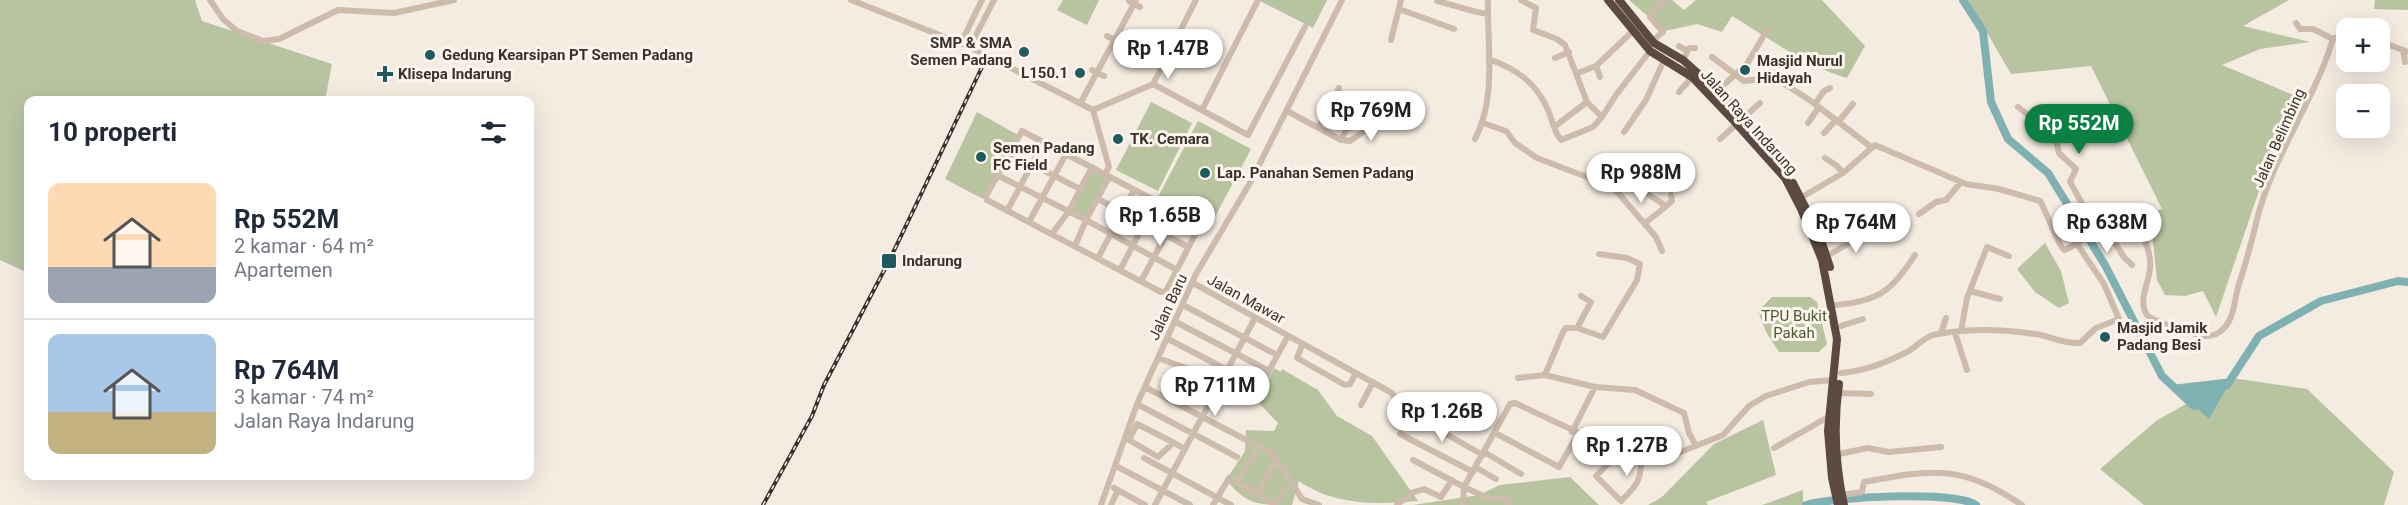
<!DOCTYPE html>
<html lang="id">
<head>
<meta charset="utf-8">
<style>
	:root { --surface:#fff; --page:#f6f6f7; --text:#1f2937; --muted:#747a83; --line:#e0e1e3; --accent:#0b8043 }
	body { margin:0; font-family:Roboto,sans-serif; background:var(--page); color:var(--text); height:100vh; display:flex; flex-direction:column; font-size:22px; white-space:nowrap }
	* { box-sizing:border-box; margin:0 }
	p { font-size:20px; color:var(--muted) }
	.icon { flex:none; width:33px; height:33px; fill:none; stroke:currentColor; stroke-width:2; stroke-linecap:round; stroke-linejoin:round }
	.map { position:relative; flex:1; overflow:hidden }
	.side { position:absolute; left:24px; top:96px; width:510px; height:384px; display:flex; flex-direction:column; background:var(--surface); border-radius:12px; box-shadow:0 6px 24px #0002 }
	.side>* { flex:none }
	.buttons { position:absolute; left:2336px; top:18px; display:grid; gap:12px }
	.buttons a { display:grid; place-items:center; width:54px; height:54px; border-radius:12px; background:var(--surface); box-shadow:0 6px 24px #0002; font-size:30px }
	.price { position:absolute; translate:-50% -51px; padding:0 14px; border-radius:21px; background:#fff; color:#222; font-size:20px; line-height:39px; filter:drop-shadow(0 2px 3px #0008) }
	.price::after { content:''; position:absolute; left:50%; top:36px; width:18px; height:14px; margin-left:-9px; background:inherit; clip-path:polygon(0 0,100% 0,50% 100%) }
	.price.on { background:var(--accent); color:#fff }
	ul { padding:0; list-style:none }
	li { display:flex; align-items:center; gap:18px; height:150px; padding:0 24px }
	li+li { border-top:2px solid var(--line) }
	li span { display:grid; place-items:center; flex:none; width:168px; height:120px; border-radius:12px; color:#555 }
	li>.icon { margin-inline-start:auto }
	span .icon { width:72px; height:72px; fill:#fffc; stroke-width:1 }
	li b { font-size:26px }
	h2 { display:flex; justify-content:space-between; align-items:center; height:72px; padding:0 24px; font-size:26px }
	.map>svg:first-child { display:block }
	.green { fill:#b8c4a0 }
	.water { fill:#7fb0b2 }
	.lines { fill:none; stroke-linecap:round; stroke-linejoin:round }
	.river { stroke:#7fb0b2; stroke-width:8 }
	.minor { stroke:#cdbbac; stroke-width:6 }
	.highway { stroke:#5c4a42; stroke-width:8 }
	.rail-casing { stroke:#3b302b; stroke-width:4 }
	.rail { stroke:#fbf5ee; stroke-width:1.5; stroke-dasharray:4.5; stroke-linecap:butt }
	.poi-dot { fill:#1f5a5e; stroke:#fbf5ee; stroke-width:2 }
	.labels { text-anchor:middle; stroke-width:6; stroke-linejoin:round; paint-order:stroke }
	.poi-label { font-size:15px; font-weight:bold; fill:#3b302b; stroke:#fbf5ee; text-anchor:start }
	.street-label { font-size:15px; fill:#3b302b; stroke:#fbf5ee }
	.park-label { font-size:15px; fill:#4a5a2e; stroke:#fbf5ee }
</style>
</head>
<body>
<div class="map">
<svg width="2408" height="505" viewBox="0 0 2408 505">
	<rect width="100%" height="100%" fill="#f4ebe1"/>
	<path class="green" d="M0 0H195L202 21 332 64 325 100H28V273L0 260Z
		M1063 0H1099L1087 25 1057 10Z
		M1258 0H1327L1313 28Z
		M1629 0H1672L1684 10 1696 0H1822L1865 46 1847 78C1806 67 1768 37 1732 16L1722 32 1697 24 1665 31Z
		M1968 0H2289L2243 26 2310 42 2260 49 2222 65 2298 97 2278 135 2216 317 2203 291 2185 296 2165 295 2157 280 2150 213 2162 209 2091 66 2011 74Z
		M2375 0H2408V10L2374 9Z
		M1151 102 1192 123 1158 191 1116 170Z
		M977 112 1018 135 983 199 945 179Z
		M1198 121 1251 149 1210 226 1158 197Z
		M1091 170 1106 178 1085 218 1070 210Z
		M2045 243 2061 271 2069 303 2059 308 2035 292 2017 269Z
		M1772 297H1810L1817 302 1827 344 1819 352H1779L1766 332 1758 311Z
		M1274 368 1281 372 1282 369 1318 390 1337 416 1372 436 1418 501C1378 505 1332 505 1299 481L1292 505C1256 505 1248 505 1226 480L1245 451 1246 430 1274 431 1278 423 1255 399 1263 390Z
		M2232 378 2307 389 2394 472 2384 505H2144L2100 469 2156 421Z
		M1763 420 1776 475 1706 502 1708 505H1648L1662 497 1714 444Z
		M1570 477 1599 505H1413L1479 495 1500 485Z
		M1803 490V505H1762Z"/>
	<path class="water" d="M2232 378 2209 419 2172 385Z"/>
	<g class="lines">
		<path class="river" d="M1963 0 1983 31 1991 102 2008 139 2048 173 2105 265 2162 376 2194 406 2203 404
			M2227 385 2259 336 2321 301 2398 281 2408 282
			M1806 505C1834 497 1954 490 1976 505"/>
		<path class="minor" d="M210 0 223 19 237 31 263 41 279 39 338 10 394 13 454 0
			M851 0 970 47 1093 110
			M1521 0 1536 8 1533 30 1557 39 1565 45 1587 102 1602 117 1616 95 1650 51
			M1129 1 1140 7
			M1437 1C1455 5 1470 12 1488 14
			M1399 9 1454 29
			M2296 23 2300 29H2313L2333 39
			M1107 36 1124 44
			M1391 40 1401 0
			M1652 41 1663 32 1650 17 1665 0
			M2379 41 2408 52
			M961 43 982 0
			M1679 46 1687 51
			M970 47 994 0
			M2403 50 2405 62
			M1712 57 1744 81 1761 79 1783 83 1811 101 1871 147
			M1555 58 1569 52
			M1489 59C1516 69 1536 82 1548 110 1552 119 1554 132 1561 140L1593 127 1602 117
			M1683 60 1689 48H1695
			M1596 66 1600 77
			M1092 70 1104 76
			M1578 73 1596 66 1634 30
			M1153 84 1248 135 1305 27
			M1717 91 1747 64 1767 30
			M1679 92 1692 77
			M1081 102 1136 0
			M1815 104 1824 91 1830 88
			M2018 107 2049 131 2056 140 2059 153 2076 169 2070 182 2097 230
			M1093 110 1153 84 1196 0
			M1093 110 1109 167 1105 174
			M1202 110 1258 0
			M1287 111 1341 140 1363 97
			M1838 122 1853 104
			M1483 123 1506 131 1515 143 1537 158 1613 187 1656 237 1662 251
			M1808 123 1819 107
			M1319 127 1339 88
			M1554 127 1587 102
			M1022 131 1198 223 1199 227 1166 291 1161 292 987 200 986 196Z
			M1624 132 1646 100 1664 60
			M1824 133 1836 120
			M1475 139C1497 98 1487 45 1488 0
			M1720 139 1760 103
			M1341 140 1350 141 1375 124 1384 108
			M1010 153 1080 189
			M1825 158 1837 166 1843 173
			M997 175 1086 220 1075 246
			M1109 177 1086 220 1175 269
			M1619 192 1629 182 1663 204V209L1645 223
			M1802 197 1843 173 1875 145 1966 184 1999 189 2040 201C2046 211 2059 247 2064 250 2084 245 2111 208 2131 218 2137 221 2138 226 2141 232 2146 243 2151 254 2150 267 2150 281 2137 301 2147 315 2151 320 2197 336 2206 336 2211 336 2218 334 2222 330 2235 319 2234 299 2239 284 2246 262 2251 246 2256 223 2271 159 2314 102 2333 39L2346 33
			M1098 199 1188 247
			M1664 208 1672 201 1671 195
			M1007 211 1044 142
			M1919 214 1936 202 1946 200 1961 182
			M1029 222 1066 154
			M2103 225 2124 257 2132 265
			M1052 234 1069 211 1092 167
			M1827 256 1871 230
			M1098 258 1134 190
			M1120 270 1156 201
			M1141 281 1178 213
			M1193 283 1392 393 1405 411 1483 455
			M1970 291 2000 299
			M1183 305 1277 355
			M1836 305C1879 301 1892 291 1915 255
			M1176 322 1269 371
			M1841 326 1863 319
			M1577 328 1603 337 1637 280 1640 264 1627 258 1599 254
			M1961 331 1967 298 1987 247 2009 256
			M1941 333 1946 318
			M1955 333 1967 370
			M1168 339 1260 387 1288 336
			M1302 345 1297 358 1345 385 1350 384 1356 373
			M1158 358 1222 381
			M1841 373C1865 371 1885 363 1907 352 1918 346 1924 336 1938 334 1971 328 2002 329 2035 334 2051 336 2062 344 2080 343L2096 328 2119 319 2104 284 2077 244
			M1545 375 1563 332 1566 328H1577L1591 302 1581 296
			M1518 378 1545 375 1595 387 1635 390 1684 413 1689 433 1695 444
			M1145 387 1273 454 1302 499 1319 505
			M1838 393 1871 394
			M1137 404 1237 457
			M1361 405 1373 382
			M1572 432 1595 387
			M1495 433 1559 467 1578 434
			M1400 434 1473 472
			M1173 443 1158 457 1129 440 1137 424C1153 432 1169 440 1185 449
			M1774 448 1828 417
			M1484 452 1521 474
			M1620 452 1596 476 1621 501C1639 484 1641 479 1642 455
			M1835 455 1867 448 1889 452 1941 447
			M1144 458 1231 505
			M1413 460 1464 487 1510 404 1515 403 1620 452 1667 455 1678 453 1723 435 1749 406 1766 396 1809 382 1834 380
			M1116 466 1190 505
			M1475 467 1496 479
			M1237 482 1255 453
			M1114 488 1145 505
			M1257 494 1273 464
			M1842 495 1862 492 1864 482C1934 469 1960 464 2022 505
			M1101 505 1137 404 1196 274 1250 183 1342 0
			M1111 505 1118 490
			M1155 505 1255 318
			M1213 505 1229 478 1276 505
			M1275 505 1285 488
			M1397 505 1411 493 1424 489 1441 497 1452 480
			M1463 505 1464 487 1488 498 1506 499 1509 505"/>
		<path class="highway" d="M1608 0 1650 51 1692 77 1734 121 1785 178 1801 209 1822 260 1837 339 1828 431 1832 478 1838 505
			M1619 0 1654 43 1683 60 1729 101 1781 165
			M1793 183 1819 234 1830 267
			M1839 384C1833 426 1835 464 1844 505"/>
		<defs>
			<path id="rail" d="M763 505 812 416 824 385 889 261 983 65"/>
		</defs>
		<use href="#rail" class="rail-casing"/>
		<use href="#rail" class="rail"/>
	</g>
	<g class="poi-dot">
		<circle cx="1024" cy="52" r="6"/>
		<circle cx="430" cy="55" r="6"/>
		<circle cx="1745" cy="70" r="6"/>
		<circle cx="1080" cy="73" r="6"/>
		<path d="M382 65h6v6h6v6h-6v6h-6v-6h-6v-6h6z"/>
		<circle cx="1118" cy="139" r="6"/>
		<circle cx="981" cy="157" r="6"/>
		<circle cx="1205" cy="173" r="6"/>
		<rect x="881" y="253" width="16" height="16" rx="3"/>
		<circle cx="2105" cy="337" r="6"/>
	</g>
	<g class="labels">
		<g class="poi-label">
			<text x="1012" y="48" text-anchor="end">SMP &amp; SMA<tspan x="1012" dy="17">Semen Padang</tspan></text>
			<text x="442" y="60">Gedung Kearsipan PT Semen Padang</text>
			<text x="1757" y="66">Masjid Nurul<tspan x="1757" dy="17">Hidayah</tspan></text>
			<text x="1068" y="78" text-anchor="end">L150.1</text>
			<text x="398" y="79">Klisepa Indarung</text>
			<text x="1130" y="144">TK. Cemara</text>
			<text x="993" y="153">Semen Padang<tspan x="993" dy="17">FC Field</tspan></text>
			<text x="1217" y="178">Lap. Panahan Semen Padang</text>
			<text x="902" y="266">Indarung</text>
			<text x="2117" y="333">Masjid Jamik<tspan x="2117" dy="17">Padang Besi</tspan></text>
		</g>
		<g class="street-label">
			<text transform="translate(1749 122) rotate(48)" y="5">Jalan Raya Indarung</text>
			<text transform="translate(2279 138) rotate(-66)" y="5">Jalan Belimbing</text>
			<text transform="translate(1246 299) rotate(29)" y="5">Jalan Mawar</text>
			<text transform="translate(1168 307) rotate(-65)" y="5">Jalan Baru</text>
		</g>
		<g class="park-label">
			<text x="1794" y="321">TPU Bukit<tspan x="1794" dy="17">Pakah</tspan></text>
		</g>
	</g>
</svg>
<div class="buttons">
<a>+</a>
<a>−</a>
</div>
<b class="price" style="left:1168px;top:80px">Rp 1.47B</b>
<b class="price" style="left:1371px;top:142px">Rp 769M</b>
<b class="price on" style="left:2079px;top:155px">Rp 552M</b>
<b class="price" style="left:1641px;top:204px">Rp 988M</b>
<b class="price" style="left:1160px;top:247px">Rp 1.65B</b>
<b class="price" style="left:1856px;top:254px">Rp 764M</b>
<b class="price" style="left:2107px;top:254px">Rp 638M</b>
<b class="price" style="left:1215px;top:417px">Rp 711M</b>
<b class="price" style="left:1442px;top:443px">Rp 1.26B</b>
<b class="price" style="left:1627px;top:477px">Rp 1.27B</b>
<section class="side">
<h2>10 properti<svg class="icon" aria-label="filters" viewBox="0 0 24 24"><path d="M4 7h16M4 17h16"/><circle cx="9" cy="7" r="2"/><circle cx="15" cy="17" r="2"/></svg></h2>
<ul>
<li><span style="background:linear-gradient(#ffd9b3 70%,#9aa5b1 0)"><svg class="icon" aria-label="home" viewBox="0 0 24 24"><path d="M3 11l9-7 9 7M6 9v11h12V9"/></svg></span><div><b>Rp 552M</b><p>2 kamar · 64 m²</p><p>Apartemen</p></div></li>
<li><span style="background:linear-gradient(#a9c7e8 65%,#c2b280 0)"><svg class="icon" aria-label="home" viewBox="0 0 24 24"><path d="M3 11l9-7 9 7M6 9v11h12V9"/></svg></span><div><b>Rp 764M</b><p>3 kamar · 74 m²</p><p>Jalan Raya Indarung</p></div></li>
</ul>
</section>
</div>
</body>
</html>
